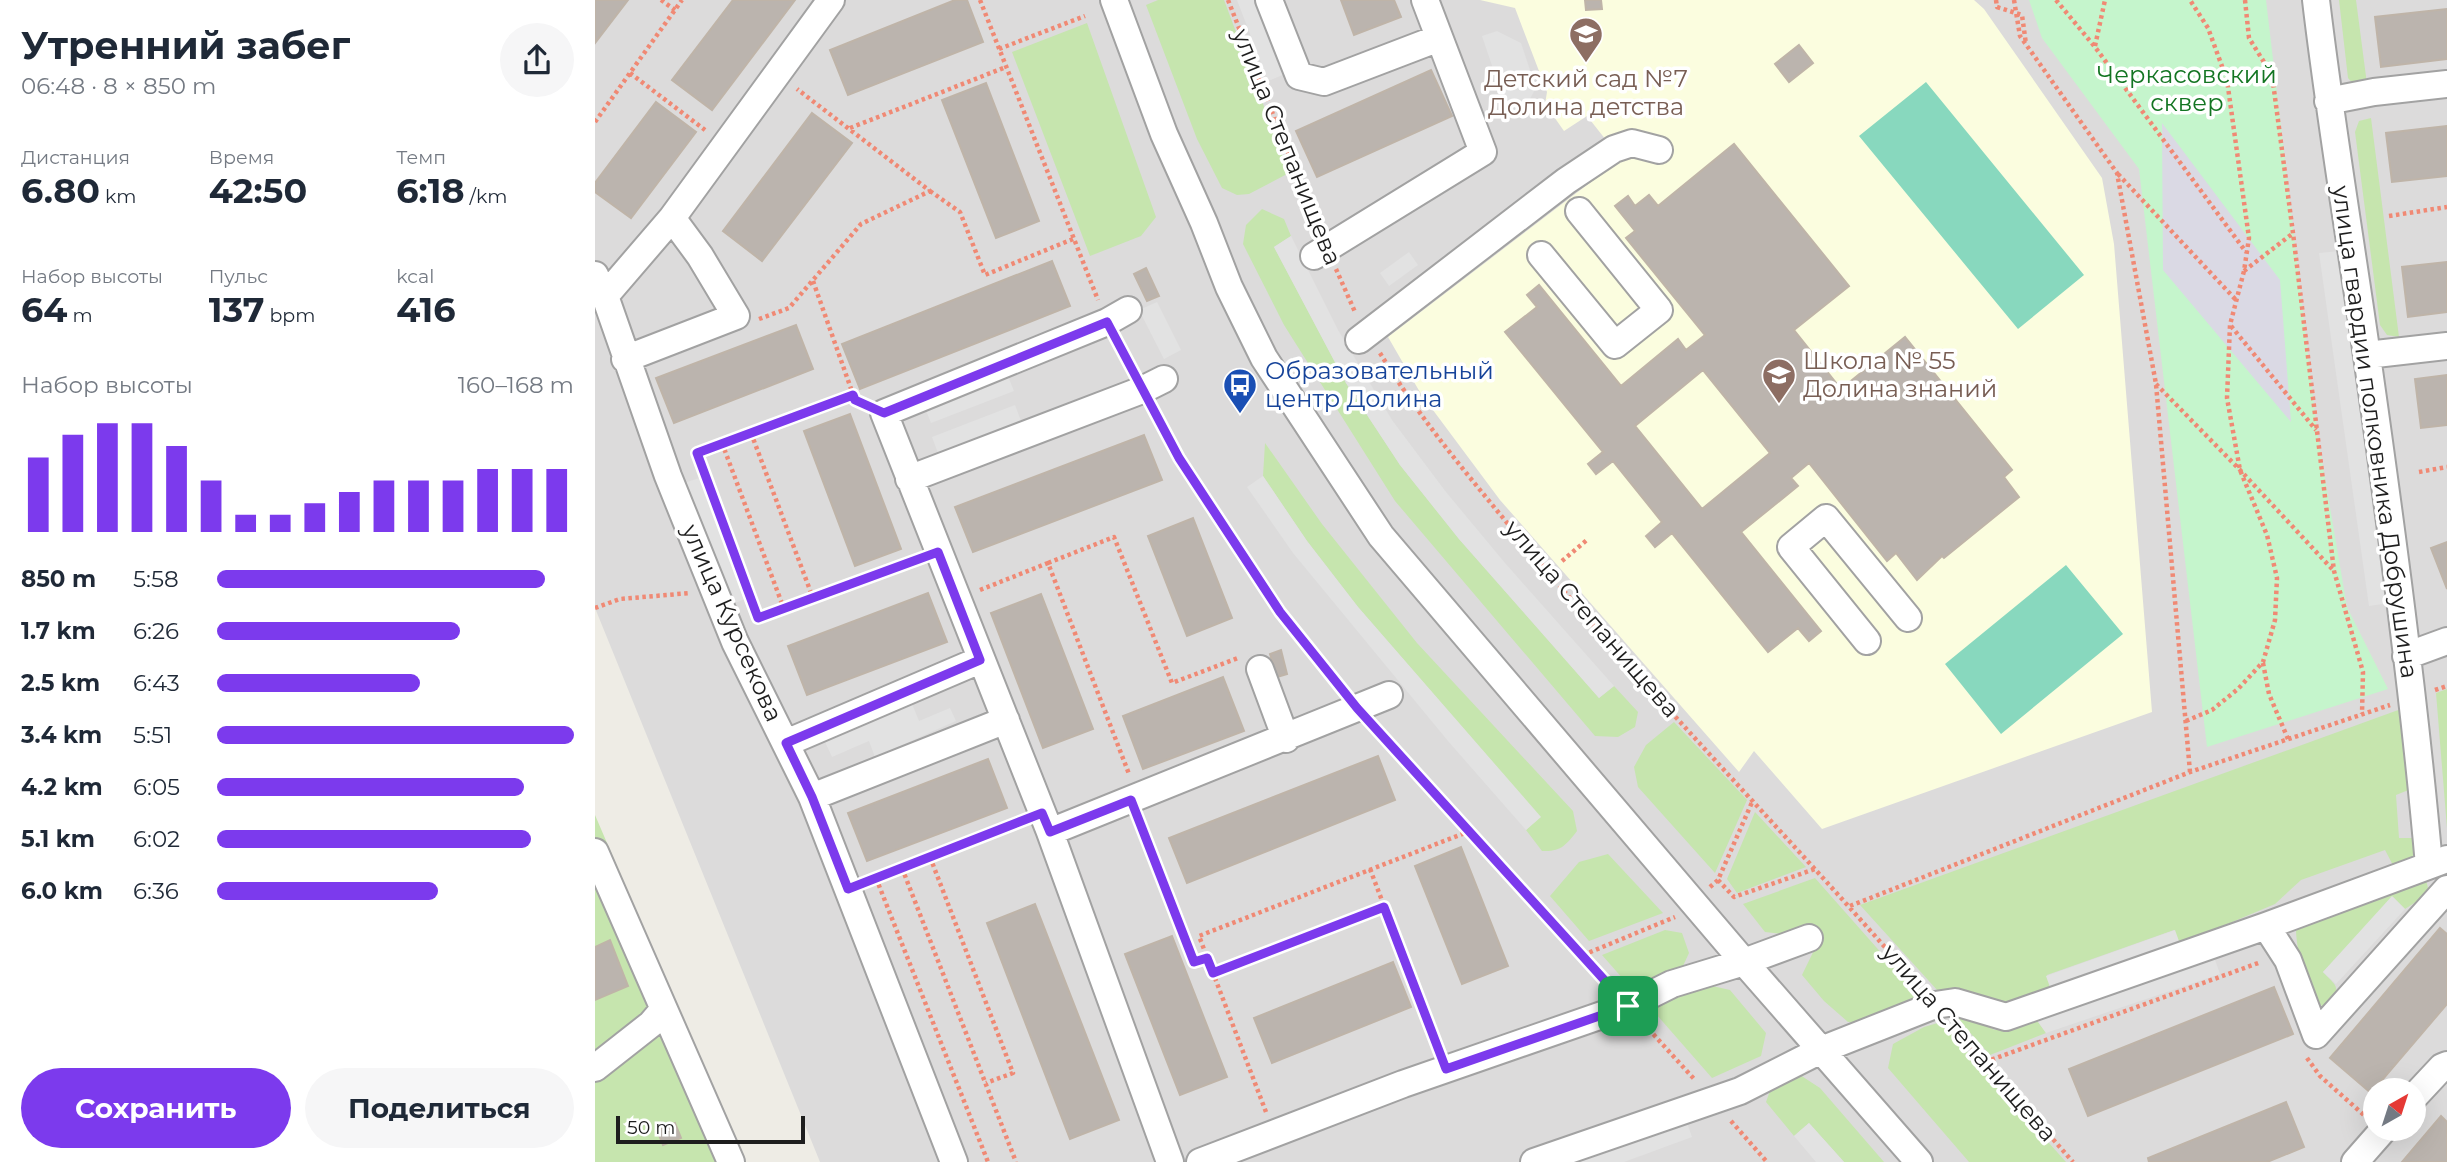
<!DOCTYPE html>
<html lang="ru">
<head>
<meta charset="utf-8">
<style>
	:root { --surface:#fff; --page:#f6f6f7; --text:#1f2937; --muted:#747a83; --accent:#7c3aed }
	body { margin:0; font-family:Montserrat,sans-serif; background:var(--page); color:var(--text); height:100vh; display:flex; flex-direction:column; font-size:26px; white-space:nowrap }
	* { box-sizing:border-box; margin:0 }
	p { font-size:23px; color:var(--muted) }
	.icon { flex:none; width:38px; height:38px; fill:none; stroke:currentColor; stroke-width:2; stroke-linecap:round; stroke-linejoin:round }
	.map { position:relative; flex:1; overflow:hidden }
	.details { display:flex; flex-direction:column; background:var(--surface); width:595px }
	.details>* { flex:none }
	.needle { width:46px; rotate:39deg }
	.tools { position:absolute; left:1768px; top:1078px; display:grid; gap:14px }
	.tools a { display:grid; place-items:center; width:63px; height:63px; border-radius:50%; background:var(--surface); box-shadow:0 7px 28px #0002; font-size:35px }
	.scale { position:absolute; left:21px; bottom:18px; width:189px; box-sizing:border-box; padding-left:7px; border:4px solid #1e1e1e; border-top:0; font-size:19px; line-height:24px; white-space:nowrap; color:#1e1e1e; -webkit-text-stroke:5px #fff; paint-order:stroke }
	.pin { position:absolute; display:grid; place-items:center; width:60px; height:60px; color:#fff; margin:-30px; border-radius:14px; box-shadow:0 4px 10px #0006 }
	.round { display:grid; place-items:center; flex:none; width:74px; height:74px; border-radius:37px; background:var(--page) }
	.summary { display:flex; align-items:center; justify-content:space-between; height:119px; padding:0 21px }
	h1 { font-size:38px; font-weight:700; line-height:52px }
	.metrics { display:grid; grid-template-columns:repeat(3,1fr); gap:10px; height:119px; padding:7px 21px }
	.metrics div { display:grid; align-content:center }
	.metrics b { font-size:35px; font-weight:700 }
	.metrics small { font-size:19px; font-weight:400 }
	.metrics p { font-size:19px }
	.chart { height:196px; padding:14px 21px }
	.chart p { display:flex; justify-content:space-between }
	.chart svg { width:100%; height:126px; margin-top:7px; stroke:var(--accent); stroke-width:6 }
	.primary-button { display:flex; gap:14px; margin-top:auto; padding:14px 21px }
	.primary-button a { flex:1; height:80px; border-radius:42px; background:var(--accent); color:#fff; font-size:28px; font-weight:700; line-height:80px; text-align:center }
	.primary-button a+a { background:var(--page); color:var(--text) }
	ul { padding:0 21px; list-style:none; font-size:23px }
	li { display:grid; grid-template-columns:112px 84px 1fr; align-items:center; height:52px }
	li i { height:18px; border-radius:9px; background:var(--accent) }
	main { display:flex; flex:1; min-height:0 }
	.map>svg:first-child { display:block }
	.residential { fill:#dcdbdb; fill-rule:evenodd }
	.education { fill:#fbfddf }
	.grass { fill:#c6e5ae }
	.park { fill:#c5f5cc }
	.pitch { fill:#88d8be }
	.parking { fill:#e2e2e2 }
	.plaza { fill:#dad9e4 }
	.building { fill:#bbb4ae; stroke:#bfb4a8; stroke-width:2; fill-rule:evenodd }
	.lines { fill:none; stroke-linecap:round; stroke-linejoin:round }
	.minor-casing { stroke:#a2a2a2; stroke-width:30 }
	.path { stroke:#f08974; stroke-width:4.5; stroke-dasharray:3.5 3.5; stroke-linecap:butt }
	.minor { stroke:#fff; stroke-width:26 }
	.route-casing { stroke:#fff; stroke-width:14 }
	.route { stroke:#7c3aed; stroke-width:9 }
	.labels { text-anchor:middle; stroke-width:7; stroke-linejoin:round; paint-order:stroke }
	.park-label { font-size:24px; fill:#137522; stroke:#fff }
	.education-label { font-size:24px; fill:#785e54; stroke:#fff }
	.street-label { font-size:24px; fill:#1e1e1e; stroke:#fff }
	.transit-label { font-size:24px; fill:#164399; stroke:#fff; text-anchor:start }
</style>
</head>
<body>
<main>
<section class="details">
<div class="summary"><div><h1>Утренний забег</h1><p>06:48 · 8 × 850 m</p></div><a class="round"><svg class="icon" aria-label="share" viewBox="0 0 24 24"><path d="M12 15V3M7 8l5-5 5 5M5 13v7h14v-7"/></svg></a></div>
<div class="metrics">
<div><p>Дистанция</p><b>6.80<small> km</small></b></div>
<div><p>Время</p><b>42:50</b></div>
<div><p>Темп</p><b>6:18<small> /km</small></b></div>
</div>
<div class="metrics">
<div><p>Набор высоты</p><b>64<small> m</small></b></div>
<div><p>Пульс</p><b>137<small> bpm</small></b></div>
<div><p>kcal</p><b>416</b></div>
</div>
<div class="chart"><p><span>Набор высоты</span>160–168 m</p>
<svg viewBox="0 0 160 44" preserveAspectRatio="none"><path d="M5 44V18M15 44V10M25 44V6M35 44V6M45 44V14M55 44V26M65 44V38M75 44V38M85 44V34M95 44V30M105 44V26M115 44V26M125 44V26M135 44V22M145 44V22M155 44V22"/></svg>
</div>
<ul>
<li><b>850 m</b>5:58<i style="width:92%"></i></li>
<li><b>1.7 km</b>6:26<i style="width:68%"></i></li>
<li><b>2.5 km</b>6:43<i style="width:57%"></i></li>
<li><b>3.4 km</b>5:51<i style="width:100%"></i></li>
<li><b>4.2 km</b>6:05<i style="width:86%"></i></li>
<li><b>5.1 km</b>6:02<i style="width:88%"></i></li>
<li><b>6.0 km</b>6:36<i style="width:62%"></i></li>
</ul>
<div class="primary-button"><a>Сохранить</a><a>Поделиться</a></div>
</section>
<div class="map">
<svg width="1852" height="1162" viewBox="0 0 1852 1162">
	<rect width="100%" height="100%" fill="#eeece5"/>
	<path class="residential" d="M0,0H1852V1162H225L0,608ZM1780,1090H1818V1129H1780Z"/>
	<path class="education" d="M885,0H1379L1389,9L1507,178L1519,244L1557,712L1227,829L1159,751L1144,772L905,500L826,394L793,337L1026,159L992,116L969,131L950,104L952,92L920,8Z"/>
	<path class="grass" d="M563,0H629L694,173L654,194L642,195L627,188L602,139L551,5Z
		M1744,0H1761L1772,84L1760,86L1753,78Z
		M492,23L561,217L546,236L495,256L417,52Z
		M1776,118L1804,337L1792,335L1785,325L1760,132L1764,121Z
		M667,209L689,219L696,236L679,247L751,383L805,465L864,539L1004,698L1019,686L1043,712L1040,727L1023,737L1000,736L800,501L689,325L648,244L651,225Z
		M670,443L727,524L822,643L978,811L982,831C971,845 966,852 947,851L931,830L945,817L763,607L712,541L668,476Z
		M1852,689V828L1841,693Z
		M1806,709L1816,789L1801,795L1804,838H1821L1819,855L1800,869L1790,850L1706,880L1680,904L1585,944L1579,930L1452,975L1456,990L1408,1008L1365,989L1343,991L1265,905Z
		M1079,722L1152,800L1120,873L1043,787L1039,767L1051,745Z
		M1160,812L1211,867L1142,893L1132,879Z
		M0,815L149,1162H0Z
		M1013,854L1068,913L994,941L955,896L984,862Z
		M1220,878L1327,999L1274,1023L1253,1022L1229,1001L1207,975L1225,938L1170,932L1148,904Z
		M1831,880L1833,888L1827,898L1810,909L1798,897L1728,972C1741,986 1745,985 1738,1005L1728,1007C1711,993 1702,954 1701,931L1709,924Z
		M1070,930L1087,933L1094,953L1088,966L1036,988L1007,955Z
		M1113,985L1135,990L1171,1033L1166,1056L1117,1078L1054,1006Z
		M1365,1014L1400,1030L1441,1019L1451,1033L1395,1055L1360,1016Z
		M1346,1022L1471,1162H1374L1293,1068L1298,1044L1329,1027Z
		M1202,1073L1225,1088L1289,1162H1249L1214,1123L1199,1136L1171,1102L1177,1085Z"/>
	<path class="park" d="M1434,0H1671L1722,431L1752,607L1793,689L1612,747L1544,169L1447,38Z"/>
	<path class="pitch" d="M1331,82L1489,275L1423,329L1264,136Z
		M1471,565L1528,634L1406,734L1350,664Z"/>
	<path class="parking" d="M642,0H661L690,74L673,81Z
		M902,31L926,43L941,88L932,104L912,110L887,36Z
		M696,236L743,330L797,420L851,492L910,563L1019,686L1004,698L864,539L805,465L751,383L679,247Z
		M1745,251L1794,603L1774,606L1724,253Z
		M814,252L823,265L794,286L785,273Z
		M562,302L586,350L569,359L544,310Z
		M413,376L419,391L336,423L330,408Z
		M420,405L426,421L343,453L337,437Z
		M668,476L712,541L763,607L946,817L931,830L853,741L698,553L652,487Z
		M104,478L150,599L135,605L89,483Z
		M317,704L324,721L355,708L361,721L280,757L274,741L237,757L230,742Z
		M1797,896L1810,909L1741,984L1728,972Z
		M1580,930L1585,944L1456,990L1451,976Z
		M1619,957L1625,974L1451,1033L1441,1019Z
		M1091,1120L1097,1137L1029,1162H979Z
		M1214,1123L1249,1162H1221L1199,1136Z"/>
	<path class="plaza" d="M1567,123L1685,280L1696,422L1568,270Z"/>
	<path class="building" d="M0,0H33L0,43Z
		M138,0H200L117,110L77,80Z
		M360,0H372L388,42L253,95L235,50Z
		M746,0H799L806,17L759,35Z
		M990,0H1006L1007,9L991,10Z
		M1852,9V59L1786,67L1780,17Z
		M1204,45L1218,63L1194,82L1180,64Z
		M836,70L857,116L722,177L701,131Z
		M391,83L444,221L401,238L347,100Z
		M61,102L101,132L36,218L0,192V183Z
		M217,113L257,143L167,261L128,231Z
		M1852,126V176L1797,182L1791,133Z
		M1139,144L1254,286L1199,330L1246,389L1310,337L1417,470L1409,477L1424,497L1349,558L1347,556L1322,580L1301,553L1292,561L1214,463L1196,478L1203,486L1146,532L1226,631L1214,641L1203,628L1173,652L1077,533L1060,547L1051,536L1067,522L1018,461L1001,474L993,464L1009,451L1008,452L910,332L942,307L932,295L944,285L1026,386L1083,339L1091,350L1110,335L1031,238L1040,231L1020,206L1033,196L1040,206L1054,195L1063,206ZM1108,370L1175,453L1107,509L1040,426Z
		M457,261L475,306L265,389L247,344Z
		M1852,262V312L1813,317L1807,267Z
		M551,268L564,296L552,301L539,274Z
		M201,325L218,369L79,423L61,378Z
		M1852,375V425L1826,428L1820,379Z
		M255,414L306,549L260,566L209,431Z
		M549,435L567,480L378,552L360,507Z
		M598,518L637,618L592,636L553,536Z
		M1852,542V589L1836,548Z
		M333,593L352,642L212,695L193,646Z
		M446,594L498,729L448,748L396,613Z
		M686,650L692,674L682,677L675,654Z
		M628,677L649,731L548,769L528,716Z
		M783,756L800,800L592,883L574,838Z
		M393,759L412,808L272,861L253,813Z
		M866,847L913,966L867,984L820,866Z
		M440,904L524,1120L475,1139L392,923Z
		M1845,928L1852,934V1004L1776,1093L1735,1058Z
		M577,936L632,1077L585,1095L530,954Z
		M15,940L33,986L0,1000V947Z
		M798,962L816,1007L677,1063L659,1018Z
		M1679,987L1698,1034L1493,1116L1474,1069Z
		M1691,1102L1709,1147L1672,1162H1554L1553,1158Z
		M1846,1116L1852,1122V1162H1807Z
		M80,1123L86,1138L68,1145L62,1130Z"/>
	<g class="lines">
		<g class="minor-casing">
			<path id="minor" d="M519,0L569,134L609,223L634,287L669,358L786,536L1149,962L1324,1162
				M674,0L704,76L729,82L844,38
				M1721,0C1735,119 1755,237 1772,356C1796,525 1819,695 1834,865
				M1733,101L1779,92L1852,84
				M946,255L1020,345L1064,310L984,211
				M719,256L888,152L830,0
				M0,275L10,296L73,476L140,642L217,797L359,1162
				M10,296L77,218L236,0
				M533,310L512,322L289,413L455,832L575,1162
				M764,340L971,181L1019,149L1037,143L1064,150
				M1772,355L1852,346
				M30,359L141,316L105,256L77,218
				M314,479L547,390L569,379
				M1272,641L1196,547L1231,518L1313,618
				M1811,656L1852,641
				M665,669L691,739
				M191,743L385,660
				M217,797L411,720
				M455,832L794,695
				M0,852L136,1162
				M1671,926L1693,960L1721,1035L1852,889
				M0,1068L56,1024L68,1010
				M1818,1098L1847,1067L1852,1065
				M605,1162L808,1084L1033,1006L1077,984L1149,962L1214,938
				M939,1162L1145,1091L1226,1050L1340,1005L1360,1002L1411,1017L1671,926L1852,859
				M1760,1162L1789,1129"/>
		</g>
		<path class="path" d="M66,0L80,10
			M385,0L503,300
			M633,0L722,226
			M1401,0L1402,7L1427,15L1431,44
			M1419,0L1425,36L1522,173L1561,384L1595,772
			M1461,0L1500,47L1651,252
			M1650,0L1654,38L1677,75L1698,233L1739,571L1768,672L1767,714
			M1500,46L1510,0
			M404,49L490,16
			M35,73L110,130
			M0,122L87,0
			M255,128L411,67
			M1523,174L1641,300
			M335,191L365,212L390,275L478,239
			M1794,216L1852,207
			M741,269L760,312
			M1649,271L1697,234
			M218,281L260,400L268,403
			M164,319L194,308L266,224L335,191L202,89
			M1636,326L1721,430
			M523,343L536,370
			M785,353C823,416 871,473 918,530C1046,687 1190,831 1323,985
			M1561,384L1645,470L1738,570
			M258,395L102,453L163,618L322,559
			M558,412L584,458L685,612L746,687
			M156,433L218,598
			M127,443L189,609
			M1824,472L1852,467
			M967,561L993,539
			M453,563L519,537L577,683L643,658
			M385,590L453,563L534,774
			M0,608L25,599L95,593
			M1668,663L1674,694L1693,739
			M1840,690L1852,686
			M1591,721L1617,710L1643,689L1668,662L1680,620L1682,578L1672,535L1645,470L1632,398L1635,325L1649,271L1654,238L1632,80L1613,28L1595,0
			M779,726L1015,986
			M544,820L599,962L613,958
			M335,857L418,1073L391,1083
			M307,868L421,1162
			M775,869L842,1045
			M282,877L424,823
			M281,878L393,1162
			M1123,880L1139,897L1220,869
			M1115,887L1123,880L1158,800
			M1255,906L1595,772L1795,705
			M988,955L1080,917
			M618,973L789,907
			M1049,1024L1100,1080
			M1361,1029L1478,1162
			M1712,1058L1725,1076L1770,1116
			M1390,1062L1666,962
			M671,1112L604,936L875,831
			M1136,1121L1172,1162"/>
		<use href="#minor" class="minor"/>
	</g>
	<g class="lines">
		<g class="route-casing">
			<path id="route" d="M512,322L584,458L685,612L762,708L1033,1006L851,1069L789,907L618,973L612,958L599,962L536,800L455,832L447,813L253,889L217,797L191,743L385,660L343,552L163,618L102,453L258,395L260,400L289,413Z"/>
		</g>
		<use href="#route" class="route"/>
	</g>
	<defs>
		<g id="school-pin" transform="scale(1.75)"><path d="M0 17L-7.5 6A9.5 9.5 0 1 1 7.5 6Z" fill="#8d6e63" stroke="#fff"/><path d="M0-5L7-2L0 1L-7-2ZM-4 1L0 2.5L4 1V4Q0 6-4 4Z" fill="#fff"/></g>
		<g id="bus-pin" transform="scale(1.75)"><path d="M0 17L-7.5 6A9.5 9.5 0 1 1 7.5 6Z" fill="#1a4fb4" stroke="#fff"/><path d="M-5-6H5V4H4V6H2V4H-2V6H-4V4H-5ZM-3.5-4V0h7V-4ZM-3.5 1.2v1.5H-2V1.2ZM2 1.2v1.5H3.5V1.2Z" fill="#fff"/></g>
	</defs>
	<g fill-rule="evenodd">
		<use href="#school-pin" x="991" y="34"/>
		<use href="#school-pin" x="1184" y="375"/>
		<use href="#bus-pin" x="645" y="385"/>
	</g>
	<g class="labels">
		<g class="park-label">
			<text x="1592" y="83">Черкасовский<tspan x="1592" dy="28">сквер</tspan></text>
		</g>
		<g class="education-label">
			<text x="991" y="87">Детский сад №7<tspan x="991" dy="28">Долина детства</tspan></text>
			<text x="1208" y="369" text-anchor="start">Школа № 55<tspan x="1208" dy="28">Долина знаний</tspan></text>
		</g>
		<g class="street-label">
			<text transform="translate(692 147) rotate(68)" y="8">улица Степанищева</text>
			<text transform="translate(1780 432) rotate(82)" y="8">улица гвардии полковника Добрушина</text>
			<text transform="translate(997 619) rotate(49)" y="8">улица Степанищева</text>
			<text transform="translate(137 623) rotate(66)" y="8">улица Курсекова</text>
			<text transform="translate(1374 1043) rotate(49)" y="8">улица Степанищева</text>
		</g>
		<g class="transit-label">
			<text x="670" y="379">Образовательный<tspan x="670" dy="28">центр Долина</tspan></text>
		</g>
	</g>
</svg>
<div class="tools">
<a><svg class="needle" viewBox="-14 -14 28 28"><path d="M0-13l5 13h-10z" fill="#e53935"/><path d="M0 13l5-13h-10z" fill="#747a83"/></svg></a>
</div>
<div class="scale">50 m</div>
<div class="pin" style="left:1033px;top:1006px;background:#1e9e55"><svg class="icon" aria-label="arrive" viewBox="0 0 24 24"><path d="M6 21V4h12l-3 4 3 4H6"/></svg></div>
</div>
</main>
</body>
</html>
